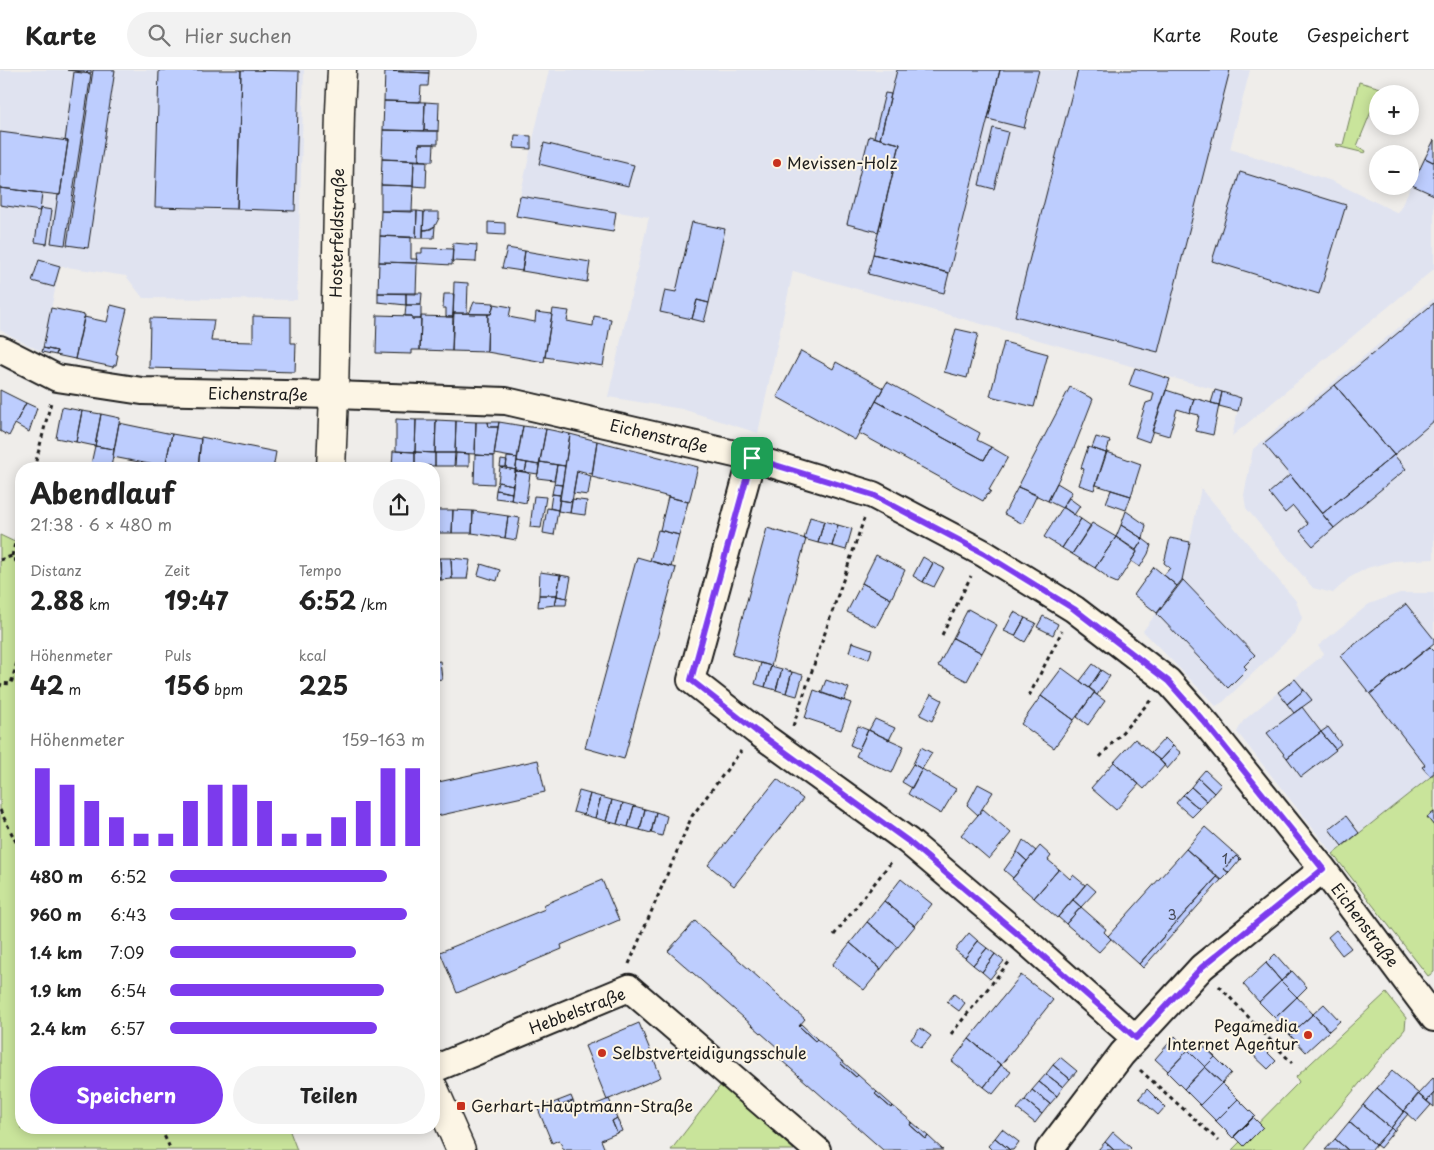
<!DOCTYPE html>
<html lang="de">
<head>
<meta charset="utf-8">
<style>
	:root { --surface:#fff; --page:#f2f2f2; --text:#222; --muted:#767676; --line:#e0e0e0; --accent:#7c3aed }
	body { margin:0; font-family:"Playpen Sans",sans-serif; background:var(--page); color:var(--text); height:100vh; display:flex; flex-direction:column; font-size:19px; white-space:nowrap }
	* { box-sizing:border-box; margin:0 }
	p { font-size:16px; color:var(--muted) }
	.icon { flex:none; width:28px; height:28px; fill:none; stroke:currentColor; stroke-width:2; stroke-linecap:round; stroke-linejoin:round }
	.map { position:relative; flex:1; overflow:hidden }
	.panel { position:absolute; left:15px; top:392px; width:425px; height:672px; display:flex; flex-direction:column; background:var(--surface); border-radius:20px; box-shadow:0 2px 12px #0003 }
	.panel>* { flex:none }
	.controls { position:absolute; left:1369px; top:15px; display:grid; gap:10px }
	.controls a { display:grid; place-items:center; width:50px; height:50px; border-radius:50%; background:var(--surface); box-shadow:0 2px 12px #0003; font-size:25px }
	.pin { position:absolute; display:grid; place-items:center; width:42px; height:42px; color:#fff; margin:-21px; border-radius:10px; box-shadow:0 2px 8px #0006 }
	.round { display:grid; place-items:center; flex:none; width:52px; height:52px; border-radius:26px; background:var(--page) }
	.headline { display:flex; align-items:center; justify-content:space-between; height:85px; padding:0 15px }
	h1 { font-size:28px; font-weight:700; line-height:38px }
	.metrics { display:grid; grid-template-columns:repeat(3,1fr); gap:8px; height:85px; padding:5px 15px }
	.metrics div { display:grid; align-content:center }
	.metrics b { font-size:25px; font-weight:700 }
	.metrics small { font-size:14px; font-weight:400 }
	.metrics p { font-size:14px }
	.chart { height:140px; padding:10px 15px }
	.chart p { display:flex; justify-content:space-between }
	.chart svg { width:100%; height:90px; margin-top:5px; stroke:var(--accent); stroke-width:6 }
	.cta { display:flex; gap:10px; margin-top:auto; padding:10px 15px }
	.cta a { flex:1; height:58px; border-radius:30px; background:var(--accent); color:#fff; font-size:20px; font-weight:700; line-height:58px; text-align:center }
	.cta a+a { background:var(--page); color:var(--text) }
	ul { padding:0 15px; list-style:none; font-size:16px }
	li { display:grid; grid-template-columns:80px 60px 1fr; align-items:center; height:38px }
	li i { height:12px; border-radius:6px; background:var(--accent) }
	header { display:flex; align-items:center; gap:30px; box-sizing:border-box; height:70px; padding:0 25px; background:var(--surface); border-bottom:1px solid var(--line) }
	header strong { font-size:24px }
	nav { display:flex; gap:28px; margin-inline-start:auto; font-size:18px }
	.search { width:350px; height:45px; background:var(--page); display:flex; align-items:center; gap:12px; box-sizing:border-box; padding:0 18px; border-radius:28px; color:var(--muted); font-size:19px }
	.map>svg:first-child { display:block }
	.built { fill:#e0e3f0 }
	.green { fill:#c9e49b; stroke:#72805c }
	.building { fill:#bdcdfe; stroke:#1c1c1c }
	.lines { fill:none; stroke-linecap:round; stroke-linejoin:round }
	.minor-casing { stroke:#1c1c1c; stroke-width:30 }
	.tertiary-casing { stroke:#1c1c1c; stroke-width:31 }
	.path { stroke:#1c1c1c; stroke-width:3; stroke-dasharray:4 4; stroke-linecap:butt }
	.minor { stroke:#fcf5e5; stroke-width:26 }
	.tertiary { stroke:#fcf5e5; stroke-width:28 }
	.route-casing { stroke:#fff; stroke-width:10 }
	.route { stroke:#7c3aed; stroke-width:6 }
	.poi-dot { fill:#c8321e; stroke:#fcf5e5; stroke-width:2 }
	.labels { text-anchor:middle; stroke-width:4; stroke-linejoin:round; paint-order:stroke }
	.number-label { font-size:14px; fill:#444854 }
	.poi-label { font-size:16px; fill:#1c1c1c; stroke:#fcf5e5; text-anchor:start }
	.street-label { font-size:16px; fill:#1c1c1c; stroke:#fcf5e5 }
</style>
</head>
<body>
<header>
<strong>Karte</strong>
<div class="search"><svg class="icon" aria-label="search" viewBox="0 0 24 24"><circle cx="10" cy="10" r="6"/><path d="M15 15l6 6"/></svg>Hier suchen</div>
<nav><a>Karte</a><a>Route</a><a>Gespeichert</a></nav>
</header>
<div class="map">
<svg width="1434" height="1080" viewBox="0 0 1434 1080">
	<rect width="100%" height="100%" fill="#efedea"/>
	<filter id="ink" filterUnits="userSpaceOnUse"><feTurbulence type="fractalNoise" baseFrequency=".02" numOctaves="2"/><feDisplacementMap in="SourceGraphic" scale="10" xChannelSelector="R" yChannelSelector="G"/><feConvolveMatrix kernelMatrix="1 2 1 2 8 2 1 2 1" color-interpolation-filters="sRGB"/></filter>
	<g filter="url(#ink)">
		<path class="built" d="M0,0H304L297,230L143,228L126,206L60,196L42,282L0,260Z
			M549,0H1250L1230,79L1332,111L1398,143L1434,68V199L1232,366L1241,327L793,201L758,363L682,339L608,327L649,147L520,126Z
			M1434,228V489L1393,491L1367,498L1349,508L1333,523L1313,518L1246,438L1244,425L1253,379Z
			M1201,418L1296,531L1302,548L1294,564L1223,632L1216,636L1143,561L1182,509Z
			M1400,523H1434V704L1333,784L1237,662L1243,651L1324,584L1318,576L1369,534Z"/>
		<path class="green" d="M1359,12L1381,18L1379,24H1378L1377,27L1357,76L1366,81L1365,83L1336,76V74L1343,75Z
			M0,465L21,475V1059H289L297,1080H0Z
			M1434,704V902L1428,906L1333,784Z
			M1386,923L1406,948L1405,959L1304,1080H1232L1299,1012L1296,1007Z
			M721,1015L794,1080H671Z"/>
		<path class="building" d="M67,0H91V3Z
			M93,0H115L88,178L67,175Z
			M159,0H241L237,139L155,137Z
			M241,0L299,1L295,141L237,139Z
			M385,0H429V3L385,1Z
			M897,0H1000L949,203L873,184L900,74L880,69Z
			M1000,0H1039L1024,58L988,49Z
			M1078,0H1230L1158,282L1015,246Z
			M385,1L429,3L428,16H421L420,32L384,31Z
			M74,2L91,4L65,175L51,173L58,125H60L68,71H65Z
			M885,23L891,24L880,69L874,67Z
			M384,31L425,32L424,61L383,60Z
			M425,32L439,33L438,61H424Z
			M993,58L1008,62L994,119L979,115Z
			M383,60L438,61V74H419V91L382,89Z
			M0,62L68,71L60,125L0,118Z
			M515,65L531,66V79L514,78Z
			M869,66L900,74L878,162L847,154Z
			M1434,70V91L1433,92L1425,88Z
			M544,73L634,95L628,116L539,94Z
			M419,74H434L433,91H419Z
			M1425,88L1433,92L1434,91V125L1412,115Z
			M382,89L414,90L413,116L381,115Z
			M414,90L427,91L426,117L413,116Z
			M1240,102L1346,135L1319,224L1212,191Z
			M381,115L413,116L412,142L381,141Z
			M0,118L42,123L40,141L0,135Z
			M520,126L616,142L613,162L516,146Z
			M40,138L52,140L47,174L35,172Z
			M381,141H417L416,168L380,166Z
			M417,141L424,142L423,168H416Z
			M424,142H439V148L435,156L427,160H423Z
			M488,152L505,153V165L488,164Z
			M692,152L725,159L709,233L697,230L692,249L660,242L665,220L676,222Z
			M435,156L434,168H423V160L431,159Z
			M380,166L411,167V189H417V193L379,192Z
			M453,173L477,175L476,192L452,191Z
			M422,178L453,179L452,195L417,193L416,183H422Z
			M507,178L525,181L522,201L502,198Z
			M525,181L590,192L587,212L522,201Z
			M873,184L949,203L944,223L868,204Z
			M39,190L60,196L54,217L32,211Z
			M379,192L417,193L416,224L378,223Z
			M454,212L468,213L467,243H453Z
			M378,223H406V235L378,232Z
			M406,223H422L421,235H406Z
			M444,224H454L453,247H446V238H443Z
			M697,230L709,233L704,252L692,249Z
			M474,232L494,233L491,244H469Z
			M1434,233V351L1394,385L1335,315Z
			M494,234L511,237L509,247L535,252L536,242L552,244L544,292L487,282L488,244H491Z
			M111,235L127,239L116,284L118,285L116,295H114L113,297L75,289L84,247L107,252Z
			M406,235H421V249H412V246H405Z
			M51,238L85,245L75,289L56,285L57,281L43,278Z
			M553,239L569,241L567,251L593,256L594,246L611,249L603,296L545,287Z
			M453,243L452,281L420,280L421,246L453,247Z
			M454,243L488,244L487,282L452,281Z
			M377,245L412,246V249H421L420,280H412V284L376,283Z
			M253,246L291,247V273H296L295,302L149,298L150,248L214,250L211,271L253,272Z
			M956,259L978,264L967,308L944,302Z
			M1004,272L1048,284L1034,337L990,326Z
			M43,278L57,281L56,285L42,282Z
			M801,281L833,299L836,292L883,318L855,370L777,327Z
			M1135,298L1170,309L1149,372L1135,367L1146,333L1152,331L1154,323L1129,315Z
			M887,312L980,363L977,370L991,377L984,390L876,331Z
			M1335,315L1394,385L1322,444L1264,374Z
			M1070,317L1093,329L1074,378L1048,431L1018,417Z
			M0,320L26,333L9,366L0,361Z
			M1166,320L1194,329L1190,343L1177,339L1169,366L1152,361Z
			M1215,320L1222,322L1219,335L1211,333Z
			M1222,322L1241,328L1238,341L1219,336Z
			M1194,328L1219,335L1213,365L1196,361L1199,345L1190,343Z
			M876,331L984,390L991,377L1008,387L989,420L991,421L988,425L987,424L983,431L859,363Z
			M26,333L37,338L29,362L15,354Z
			M62,337L82,341L76,372L56,368Z
			M82,341L101,344L95,376L76,372Z
			M101,344L120,348L114,379L95,376Z
			M396,349L416,350L415,382L396,381Z
			M416,350H436L435,383L415,382Z
			M436,350L456,351L455,383H435Z
			M456,351L476,352L475,384L455,383Z
			M476,352H488L489,357H498L494,386L475,385Z
			M488,352H499L498,357H489Z
			M499,352L523,356L517,388L494,384Z
			M119,353L172,364L165,397L113,387Z
			M523,356L546,359L539,395L517,391Z
			M546,359L570,364L565,396L540,392Z
			M172,364L201,369L198,399H173L165,397Z
			M570,364L597,371L592,404L577,400L572,432L560,430Z
			M201,367L276,382L273,399H198Z
			M1096,367L1110,371L1106,383L1092,378Z
			M597,371L698,397L689,432L592,407Z
			M95,376L114,379L111,398L91,394Z
			M1088,377L1106,383L1094,420L1079,415L1084,399L1081,398Z
			M393,381L415,382V399L392,398Z
			M415,382L435,383V396L415,395Z
			M1107,382L1141,394L1131,426L1096,415Z
			M435,383H455L454,396H435Z
			M456,383L469,384V396H455Z
			M475,385L494,386V414L474,413Z
			M1394,385L1406,399L1334,458L1322,444Z
			M507,387L517,388L516,400L506,398Z
			M501,390L507,391L506,397H500Z
			M517,391L527,393L525,402L515,401Z
			M540,392L557,395L554,410L537,408Z
			M527,393L539,395L538,404L525,402Z
			M557,395L565,396L562,415L554,414Z
			M500,397L516,400L513,415L498,412Z
			M515,401L525,402L530,404L526,433L511,430Z
			M577,402L591,406L588,425L573,423Z
			M1290,405L1334,458L1313,476L1300,461L1308,454L1293,436L1285,443L1269,423Z
			M498,412L513,415L512,423L496,420Z
			M1057,413L1072,422L1062,438L1048,431Z
			M554,414L562,415L560,425L552,424Z
			M1018,417L1037,425L1023,454L1004,444Z
			M496,420L512,423L511,430L495,428Z
			M1111,420L1131,426L1126,440L1106,433Z
			M552,424L560,425L558,440L550,438Z
			M534,426L546,427L541,458L530,457Z
			M668,427L688,432L679,465L660,460Z
			M1069,428L1080,436L1074,445L1063,437Z
			M572,429L587,431L585,445L570,443Z
			M560,430L572,432L570,443L558,441Z
			M1063,437L1081,449L1062,478L1044,467Z
			M547,438L558,440L554,465L543,463Z
			M434,440H453L452,463H434Z
			M453,440L473,441L472,463H452Z
			M473,441L508,446L505,468L472,463Z
			M1126,441L1146,455L1143,469L1121,455Z
			M508,446L520,448L516,470L505,468Z
			M810,447L824,451L818,473L804,469Z
			M1081,449L1091,456L1072,484L1062,478Z
			M824,451L838,455L832,476L818,473Z
			M1092,453L1116,467L1095,498L1072,484Z
			M838,455L852,459L846,480L832,476Z
			M1121,455L1143,469L1136,480L1116,467Z
			M767,458L806,469L771,596L732,585Z
			M658,460L679,465L671,497L650,491Z
			M1116,467L1137,482L1117,513L1108,509L1106,506L1095,498Z
			M1170,468L1190,472L1182,510L1177,516L1164,505L1170,498L1164,493Z
			M1143,469L1151,475L1148,484L1140,497L1131,491L1137,482L1136,480Z
			M876,485L905,500L891,529L862,513Z
			M637,487L676,498L624,689L585,678Z
			M923,487L933,493L923,512L913,506Z
			M440,488H451L452,509L441,510Z
			M440,488L441,510H434V489Z
			M451,488L470,490L467,509H452Z
			M933,493L944,498L934,517L923,512Z
			M481,494L500,500L497,511L478,505Z
			M1154,497L1177,516L1157,543L1134,525Z
			M540,502L561,505L557,525H539Z
			M560,505L571,507L567,528L557,526Z
			M1183,510L1255,585L1244,596L1247,599L1228,618L1157,544Z
			M862,513L891,529L876,557L847,542Z
			M539,525H557L555,535L538,537Z
			M557,526L567,528L566,535H555Z
			M1406,534L1434,569V573L1370,624L1340,586Z
			M968,539L997,555L982,583L953,568Z
			M1014,542L1025,548L1015,566L1004,561Z
			M1043,546L1058,554L1053,565L1037,557Z
			M1025,548L1036,553L1025,572L1015,566Z
			M953,568L982,583L967,611L938,596Z
			M852,572L872,579L869,589L849,582Z
			M1430,577L1434,581V703L1430,706L1422,697L1425,695L1370,624Z
			M440,591L442,609L434,610V592Z
			M761,593L771,596L765,617L755,614Z
			M1093,594L1101,600L1089,618L1080,611Z
			M771,596L782,599L776,620L765,617Z
			M1062,598L1095,622L1074,650L1041,626Z
			M782,599L792,602L786,623L776,620Z
			M1101,600L1110,606L1097,625L1089,618Z
			M792,602L803,605L797,626L786,623Z
			M1295,609L1304,620L1287,634L1278,622Z
			M434,610H435L438,643H434Z
			M826,610L849,618L844,631L821,623Z
			M814,620L851,633L841,660L805,648Z
			M1304,620L1312,630L1294,643L1287,634Z
			M1094,623L1105,631L1088,655L1077,647Z
			M931,624L942,630L932,651L920,645Z
			M1041,626L1074,650L1054,678L1021,654Z
			M1302,637L1321,662L1287,688L1267,663Z
			M875,649L895,658L889,670L869,660Z
			M858,656L868,660L859,679L850,675Z
			M1328,657L1341,674L1335,679L1321,662Z
			M868,660L904,676L892,703L856,686Z
			M1321,662L1336,680L1301,707L1287,688Z
			M1165,668L1173,676L1160,690L1151,683Z
			M1135,669L1165,695L1144,719L1114,692Z
			M1173,676L1181,683L1167,699L1160,690Z
			M921,677L932,683L922,699L913,694Z
			M538,690L545,722L437,746L434,731V713Z
			M1114,692L1139,714L1116,740L1091,718Z
			M913,694L922,699L912,718L902,712Z
			M922,699L956,719L941,744L908,724Z
			M1205,700L1221,715L1214,723L1198,708Z
			M1198,708L1214,723L1207,731L1191,717Z
			M777,709L803,729L734,816L708,795Z
			M978,714L993,722L978,745L967,735Z
			M1191,717L1207,731L1200,739L1183,725Z
			M579,721L590,724L584,745L573,742Z
			M590,724L601,727L595,748L584,745Z
			M1183,725L1200,739L1192,747L1176,733Z
			M601,727L612,730L606,751L595,748Z
			M612,730L623,733L617,754L606,751Z
			M623,733L634,736L628,757L617,754Z
			M634,736L645,739L640,760L628,757Z
			M645,739L656,742L651,763L640,760Z
			M983,739L1011,763L989,789L961,765Z
			M656,742L667,746L662,766L651,763Z
			M1434,742V756L1427,747Z
			M1346,746L1359,763L1342,776L1329,759Z
			M1205,757L1241,789L1240,790L1236,786L1224,799L1229,803L1222,810L1186,779Z
			M1023,770L1036,781L1027,791L1017,782Z
			M1040,776L1051,786L1048,790L1059,799L1034,828L1012,809Z
			M1186,779L1217,807L1139,894L1108,866Z
			M1017,782L1027,791L1013,808L1004,800Z
			M1236,786L1240,790L1229,803L1224,799Z
			M1059,799L1070,809L1073,805L1085,815L1057,848L1034,828Z
			M1217,807L1221,810L1143,898L1139,894Z
			M901,809L932,834L915,856L884,831Z
			M602,810L619,850L561,875L562,879L457,923L440,882L545,839L543,835Z
			M1087,813L1096,821L1081,837L1073,830Z
			M1073,830L1081,837L1066,854L1058,847Z
			M884,831L915,856L898,877L867,852Z
			M1081,837L1106,859L1104,862L1111,869L1099,882L1066,854Z
			M695,851L805,949L799,956L815,971L817,969L842,991L840,993L856,1007L858,1005L877,1022L875,1024L891,1038L893,1036L912,1052L910,1055L926,1069L928,1066L943,1080H883L773,983L778,978L668,881Z
			M867,852L898,877L881,899L850,873Z
			M1336,860L1351,878L1342,885L1328,867Z
			M969,863L978,871L965,888L955,880Z
			M978,871L987,878L973,895L965,888Z
			M850,873L881,899L864,920L832,895Z
			M987,878L995,884L982,902L973,895Z
			M995,884L1004,891L990,909L982,902Z
			M1275,884L1291,902L1281,911L1266,893Z
			M1266,893L1281,911L1259,932L1243,914Z
			M1292,901L1307,917L1297,927L1281,911Z
			M1021,905L1053,930L1001,995L969,969Z
			M1281,911L1297,927L1275,948L1259,932Z
			M954,924L965,933L959,941L947,932Z
			M1297,927L1313,944L1290,965L1275,948Z
			M1324,934L1340,951L1329,961L1313,944Z
			M1313,944L1329,961L1306,982L1290,965Z
			M639,953L661,1007L607,1030L585,976Z
			M801,954L817,969L815,971L799,956Z
			M920,958L931,966L921,978L911,969Z
			M1175,966L1188,980L1168,1001L1155,989Z
			M969,969L1001,995L984,1017L952,991Z
			M1198,971L1215,987L1205,997L1188,980Z
			M1263,972L1268,977L1265,980L1276,991L1268,999L1251,983Z
			M1188,980L1205,997L1184,1019L1167,1002Z
			M1060,987L1077,1001L1070,1009L1053,995Z
			M1215,987L1231,1003L1222,1013L1205,997Z
			M842,991L858,1005L856,1007L840,993Z
			M1001,995L1011,1002L993,1024L984,1017Z
			M1053,995L1070,1009L1063,1017L1046,1004Z
			M1205,997L1222,1013L1200,1035L1184,1019Z
			M1392,1001L1419,1024L1404,1041L1377,1018Z
			M1046,1004L1063,1017L1057,1026L1039,1012Z
			M1433,1008L1434,1009V1023L1427,1031L1418,1024Z
			M1039,1012L1057,1026L1050,1034L1032,1020Z
			M1222,1013L1238,1029L1216,1051L1200,1035Z
			M1377,1018L1404,1041L1391,1058L1363,1035Z
			M1147,1019L1165,1037L1158,1045L1139,1028Z
			M1032,1020L1050,1034L1042,1044L1025,1030Z
			M877,1022L893,1036L891,1038L875,1024Z
			M1434,1023V1037L1427,1031Z
			M1418,1024L1431,1035L1416,1052L1404,1041Z
			M571,1026L573,1031L560,1036L558,1031Z
			M609,1029L617,1048L612,1051L617,1063L601,1070L605,1080H564L559,1070L552,1073L538,1039L558,1031L560,1036L573,1031L577,1042Z
			M1238,1029L1255,1046L1233,1068L1216,1051Z
			M1025,1030L1042,1044L1035,1053L1017,1039Z
			M1363,1035L1391,1058L1376,1075L1349,1052Z
			M1404,1041L1408,1044L1394,1061L1391,1058Z
			M1253,1047L1263,1057L1244,1076L1234,1066Z
			M617,1048L622,1061L617,1063L612,1051Z
			M912,1052L928,1066L926,1069L910,1055Z
			M1349,1052L1376,1075L1372,1080H1348L1335,1069Z
			M1391,1058L1394,1061L1380,1078L1376,1075Z
			M1002,1059L1019,1072L1013,1080H1010L995,1068Z
			M1113,1062L1131,1078L1129,1080H1114L1105,1072Z
			M995,1068L1010,1080H992L988,1076Z
			M1335,1069L1348,1080H1325Z
			M1105,1072L1114,1080H1098Z"/>
		<g class="lines">
			<g class="minor-casing">
				<path id="minor" d="M0,279L57,308L142,321L334,325L506,331L752,388L873,425L983,483L1074,539L1168,611L1207,655L1323,799L1434,948
					M752,388L691,610L756,661L908,771L1026,871L1136,969
					M434,999L629,918L817,1080
					M1049,1080L1122,984L1202,897L1323,799"/>
			</g>
			<g class="tertiary-casing">
				<path id="tertiary" d="M331,399L334,325L340,41L342,0
					M434,1019L461,1080"/>
			</g>
			<path class="path" d="M34,399L51,332
				M12,486L21,449
				M0,490L12,486L21,498
				M942,565L971,506
				M0,617L1,613L11,614L21,578
				M1029,626L1062,561
				M793,656L864,449
				M1100,687L1151,630
				M0,740L21,782
				M834,865L892,791
				M629,894L692,746L741,681
				M1219,916L1292,993
				M951,964L1010,891
				M1140,1000L1219,1071
				M161,1059L171,1080"/>
			<use href="#minor" class="minor"/>
			<use href="#tertiary" class="tertiary"/>
		</g>
	</g>
	<g class="lines" filter="url(#ink)">
		<g class="route-casing">
			<path id="route" d="M752,388L873,425L983,483L1074,539L1168,611L1207,655L1323,799L1202,897L1136,968L1026,871L908,771L756,661L691,610Z"/>
		</g>
		<use href="#route" class="route"/>
	</g>
	<g class="poi-dot">
		<circle cx="777" cy="93" r="5"/>
		<circle cx="1308" cy="965" r="5"/>
		<circle cx="602" cy="983" r="5"/>
		<rect x="456" y="1031" width="10" height="10" rx="2.5"/>
	</g>
	<g class="labels">
		<g class="number-label">
			<text x="1225" y="794">1</text>
			<text x="1172" y="850">3</text>
		</g>
		<g class="poi-label">
			<text x="787" y="99">Mevissen-Holz</text>
			<text x="1298" y="962" text-anchor="end">Pegamedia<tspan x="1298" dy="18">Internet Agentur</tspan></text>
			<text x="612" y="989">Selbstverteidigungsschule</text>
			<text x="471" y="1042">Gerhart-Hauptmann-Straße</text>
		</g>
		<g class="street-label">
			<text transform="translate(337 163) rotate(-89)" y="6">Hosterfeldstraße</text>
			<text transform="translate(258 324) rotate(1)" y="6">Eichenstraße</text>
			<text transform="translate(659 366) rotate(13)" y="6">Eichenstraße</text>
			<text transform="translate(1365 855) rotate(53)" y="6">Eichenstraße</text>
			<text transform="translate(577 941) rotate(-21)" y="6">Hebbelstraße</text>
		</g>
	</g>
</svg>
<div class="controls">
<a>+</a>
<a>−</a>
</div>
<div class="pin" style="left:752px;top:388px;background:#1e9e55"><svg class="icon" aria-label="arrive" viewBox="0 0 24 24"><path d="M6 21V4h12l-3 4 3 4H6"/></svg></div>
<section class="panel">
<div class="headline"><div><h1>Abendlauf</h1><p>21:38 · 6 × 480 m</p></div><a class="round"><svg class="icon" aria-label="share" viewBox="0 0 24 24"><path d="M12 15V3M7 8l5-5 5 5M5 13v7h14v-7"/></svg></a></div>
<div class="metrics">
<div><p>Distanz</p><b>2.88<small> km</small></b></div>
<div><p>Zeit</p><b>19:47</b></div>
<div><p>Tempo</p><b>6:52<small> /km</small></b></div>
</div>
<div class="metrics">
<div><p>Höhenmeter</p><b>42<small> m</small></b></div>
<div><p>Puls</p><b>156<small> bpm</small></b></div>
<div><p>kcal</p><b>225</b></div>
</div>
<div class="chart"><p><span>Höhenmeter</span>159–163 m</p>
<svg viewBox="0 0 160 44" preserveAspectRatio="none"><path d="M5 44V6M15 44V14M25 44V22M35 44V30M45 44V38M55 44V38M65 44V22M75 44V14M85 44V14M95 44V22M105 44V38M115 44V38M125 44V30M135 44V22M145 44V6M155 44V6"/></svg>
</div>
<ul>
<li><b>480 m</b>6:52<i style="width:85%"></i></li>
<li><b>960 m</b>6:43<i style="width:93%"></i></li>
<li><b>1.4 km</b>7:09<i style="width:73%"></i></li>
<li><b>1.9 km</b>6:54<i style="width:84%"></i></li>
<li><b>2.4 km</b>6:57<i style="width:81%"></i></li>
</ul>
<div class="cta"><a>Speichern</a><a>Teilen</a></div>
</section>
</div>
</body>
</html>
